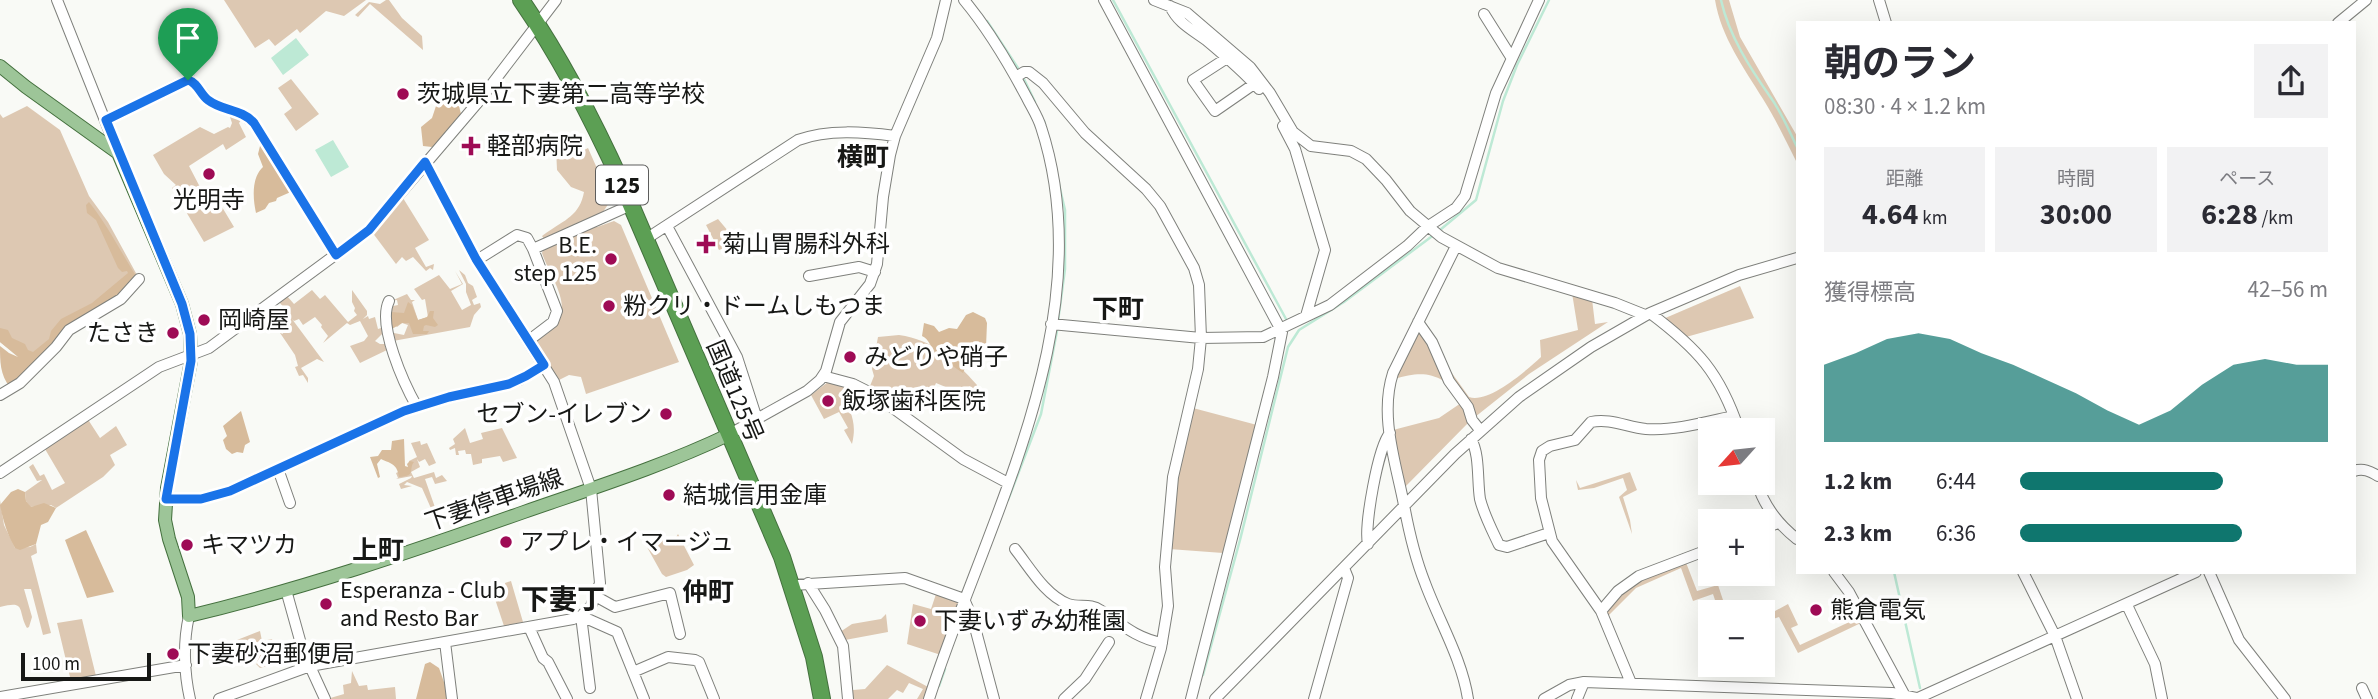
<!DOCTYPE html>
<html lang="ja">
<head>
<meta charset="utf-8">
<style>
	:root { --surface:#fff; --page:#f2f2f3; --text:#2b2b33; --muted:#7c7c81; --accent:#0f766e }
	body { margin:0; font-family:"Source Sans 3","Noto Sans JP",sans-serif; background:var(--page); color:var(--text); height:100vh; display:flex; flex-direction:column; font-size:26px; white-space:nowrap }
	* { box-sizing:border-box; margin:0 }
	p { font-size:23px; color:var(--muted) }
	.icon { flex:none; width:38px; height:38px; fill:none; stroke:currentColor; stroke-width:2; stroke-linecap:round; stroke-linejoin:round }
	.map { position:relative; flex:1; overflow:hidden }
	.sheet { position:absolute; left:1796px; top:21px; width:560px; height:553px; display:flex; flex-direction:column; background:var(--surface); border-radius:0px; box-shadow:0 7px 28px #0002 }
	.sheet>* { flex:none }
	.needle { width:46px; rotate:243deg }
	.controls { position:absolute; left:1698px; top:418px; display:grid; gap:14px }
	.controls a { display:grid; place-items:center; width:77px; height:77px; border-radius:0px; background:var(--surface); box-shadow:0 7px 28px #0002; font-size:35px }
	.scale { position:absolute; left:21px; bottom:18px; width:130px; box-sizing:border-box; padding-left:7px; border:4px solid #171816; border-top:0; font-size:19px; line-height:24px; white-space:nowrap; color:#171816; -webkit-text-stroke:5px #fff; paint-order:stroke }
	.pin { position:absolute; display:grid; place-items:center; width:60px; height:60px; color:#fff; margin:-72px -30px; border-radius:50% 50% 50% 0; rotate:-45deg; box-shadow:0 0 7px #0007 }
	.pin .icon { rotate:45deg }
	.round { display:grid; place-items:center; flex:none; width:74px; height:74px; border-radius:0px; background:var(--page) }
	.overview { display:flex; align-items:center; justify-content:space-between; height:119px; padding:0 28px }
	h1 { font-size:38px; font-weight:700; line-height:52px }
	.figures { display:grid; grid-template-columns:repeat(3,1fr); gap:10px; height:119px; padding:7px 28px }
	.figures div { display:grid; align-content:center; border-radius:0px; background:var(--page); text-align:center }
	.figures b { font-size:30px; font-weight:700 }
	.figures small { font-size:19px; font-weight:400 }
	.figures p { font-size:19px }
	.chart { height:196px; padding:14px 28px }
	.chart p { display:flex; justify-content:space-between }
	.chart svg { width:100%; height:126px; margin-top:7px; fill:var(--accent); opacity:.7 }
	ul { padding:0 28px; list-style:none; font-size:23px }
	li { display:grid; grid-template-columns:112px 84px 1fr; align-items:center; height:52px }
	li i { height:18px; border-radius:9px; background:var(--accent) }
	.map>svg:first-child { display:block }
	.green { fill:#ddc8b2 }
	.forest { fill:#d7bb9b }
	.water { fill:#bde9d5 }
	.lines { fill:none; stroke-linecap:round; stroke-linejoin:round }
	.stream { stroke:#bde9d5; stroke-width:2.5 }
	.minor-casing { stroke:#7f807c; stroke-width:12 }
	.major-casing { stroke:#44703e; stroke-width:14 }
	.highway-casing { stroke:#44703e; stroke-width:18 }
	.minor { stroke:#fff; stroke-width:10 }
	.major { stroke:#9dc598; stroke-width:12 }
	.highway { stroke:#5c9f54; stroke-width:16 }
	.route-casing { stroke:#fff; stroke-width:14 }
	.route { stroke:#1a73e8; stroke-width:9 }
	.poi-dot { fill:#9e0b55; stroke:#fff; stroke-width:2.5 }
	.labels { text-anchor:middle; stroke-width:7; stroke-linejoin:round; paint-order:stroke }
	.shield { fill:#fff; stroke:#5d5d5c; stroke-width:2 }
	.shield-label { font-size:23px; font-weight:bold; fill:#171816 }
	.poi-label { font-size:24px; fill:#171816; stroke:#fff; text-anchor:start }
	.street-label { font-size:24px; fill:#171816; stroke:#fff }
	.neighbourhood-label { font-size:26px; font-weight:bold; fill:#171816; stroke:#fff }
	.quarter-label { font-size:28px; font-weight:bold; fill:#171816; stroke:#fff }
</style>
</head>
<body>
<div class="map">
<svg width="2378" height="699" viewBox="0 0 2378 699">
	<rect width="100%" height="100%" fill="#f9faf6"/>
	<path class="green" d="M224,0H366L344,16L326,11L300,33L297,29L275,46L269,39L255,48Z
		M386,0H389L402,18L422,36L423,50L370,4L358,17L355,15L369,2L380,4Z
		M1715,0H1729L1740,37L1797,136V163C1786,141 1776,120 1763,99C1744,68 1721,37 1715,0Z
		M291,79L319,114L296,131L284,114L292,108L278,88Z
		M27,106L60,130L89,196L108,222L137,275L26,362L0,342V114L3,118Z
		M229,114L242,119L239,123L246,137L226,150L223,144L189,166L213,212L222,207L234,227L204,242L172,188L176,185L164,174L153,155L200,127L214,134L228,127L230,128L232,123Z
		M563,141L571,157L588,148L611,200L603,212L544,239L542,236L546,233C565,220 580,215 584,192L571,187L557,170L556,148Z
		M403,198L429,240L415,248L426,267L434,264L433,270L430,268L426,271L413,257L406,261L402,257L396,264L372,232Z
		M718,219L739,244L735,247L733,243L725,248V251L724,248L719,250L706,225Z
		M614,221L621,225L679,362L586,394L581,377L569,375L557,381L534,343C542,337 554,330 559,321C570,301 548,272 542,253L543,250L596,225L597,227Z
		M459,270L465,275L468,283L473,286L477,297L472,300L474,305L480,303L481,307L474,315L470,327L393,341L389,332L404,335L408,325L402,323L397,327L388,318L393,306L398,305L397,300L391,301L407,294L411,300H415L412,302L418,320L428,317L425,299L422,300L414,289L439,275L450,289L462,284L455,271L463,284L451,291L462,310L471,305L466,292V284Z
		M1740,286L1754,318L1686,337L1663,319Z
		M312,290L320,299L325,295L348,322L357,315L354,311L355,308L352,302V290L367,311V315L363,319L368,316L369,319L375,317L378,329L384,327V332L375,341L380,344H388L385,347L387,350L360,363L350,346L364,341L368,336L360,321L350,325L347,323L323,343L328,336L321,327L322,325L315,317L303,325L299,319L294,321L292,319L324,362L317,359L301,368L308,378V383L303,375L299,376L295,367L298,366L295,355L276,327L282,334L289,329L280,315L287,311L279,302L287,296L294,304Z
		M1572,293L1592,299L1595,324L1608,322L1529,374L1475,417L1451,380L1449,369L1469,397C1488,404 1526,371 1541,357L1540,340L1578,330Z
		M1417,330L1426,337L1444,381C1426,371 1414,374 1394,379Z
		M899,335C933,340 954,359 977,385L972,398L936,383L923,412L907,404L909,399L902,395L900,398L882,393L870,386L874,376L872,369L878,337Z
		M828,382L849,388L846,391C848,414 858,419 852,444L844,430L848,428L839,412L824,419L811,395Z
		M1461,403L1469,422L1405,487L1393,430L1439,418Z
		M1193,408L1257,425L1223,553L1169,549L1176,475Z
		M87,418L100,438L116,426L127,445L110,455L115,465L103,477L56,508L51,505L30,507L26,501L25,492L42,480L37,481L29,467L33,464L40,476L44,474L52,490L65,483L45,449Z
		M465,428L470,443L483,439L481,433L502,428L517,458L503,462L500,456L482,459V463L473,465L471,454H466L465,450L458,451L459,455H456L455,448L450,450L449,448L455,444L453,439Z
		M420,441L421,445L427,443L436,463L429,466L425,459L419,462L417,459L420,467L411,472L414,478L434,472L436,478L442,475L447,481L435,484L432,477L425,479L443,530L441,531L422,488L407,482L404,485L412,486L401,489L399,484L411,478L412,476L396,479L398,478L396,473L408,467L409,461L417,457L411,443Z
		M1630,472L1637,490L1623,497L1630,520L1632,534L1619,497L1627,490L1623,478L1594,488L1578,490L1576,480L1580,488Z
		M0,500L4,525L15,548L30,547L36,544L37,553L31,556L51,633L43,635L31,589H24L32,617L29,627L27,628C17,610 27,600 0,607Z
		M651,533L656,543L669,537L673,540L676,546L675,539L678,534L694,565L687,570L666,577L662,574L642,538Z
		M1685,560L1697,591L1718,585L1727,612H1719L1713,594L1693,601L1681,568L1636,588L1607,617L1604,611L1630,585Z
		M511,581L523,622L504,626L494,596L506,591L505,583Z
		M937,591L956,600L958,604L941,655L907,644L913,604L931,609Z
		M1788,604L1798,625L1791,628L1800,645L1860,617L1863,622L1798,653L1779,617L1770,620L1768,615L1762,617V612H1756L1772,606L1775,611Z
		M886,614L888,632L845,640L840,632L852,624L881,619Z
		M82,619L96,676L71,681L57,623Z
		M260,631L262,641L272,639L275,649L264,653L267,666L260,668L256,664L258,663L253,642L244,644L243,641L237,642V640Z
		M887,665L930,688L926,699H917L923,689L909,683L903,693L897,690L888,699H850V674L853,690L865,689Z
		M352,671L359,686L367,685L368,690L395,687L396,699H327L344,694L343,685L351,683Z"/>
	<path class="forest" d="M446,99L459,106L461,114L456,122L436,144L432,147L423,146L421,127L432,118L436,106Z
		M261,142L293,191L277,198L276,201L269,203L265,209L256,213C253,199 251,178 263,167L258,154Z
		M89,202C108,226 121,252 136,276L119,295L32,367L28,366L31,369L10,387C0,375 0,361 0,346L9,353L18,357L0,342V328L8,330L12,338L25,344L28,350L33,352L49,339L51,331L61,319L92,303L128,273L127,271L122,272L118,268L96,220L87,213L86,205Z
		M408,302L412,305L418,320L427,317L430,311H434L433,318L438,325L435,327L426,325L424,326L423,331H429L427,334H413L409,323H402L392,329L388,315L391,312L404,313Z
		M973,312L985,318L987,323L986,347H979L974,351V357L967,363L963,373C953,367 945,359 936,352C929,346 930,340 922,336L924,323L934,326L939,332L949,328L957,329L966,315Z
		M241,411L250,442L245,445L243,453L237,452L232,454L226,449L223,440L227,436L223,426Z
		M404,439L405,466L408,467L407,464L410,461L414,462C408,469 417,476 399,477C397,464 392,464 381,459L377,464L380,477L378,478L370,457L378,456L382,450H391L392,441Z
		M18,489L25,492L26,501L31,507L44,503L56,508L48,522L41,525L36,544L20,550L15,548C7,534 3,520 0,505L11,492Z
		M86,530L114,592L87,598L65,540Z
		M430,662L439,668L450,699H416L425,664Z"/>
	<path class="water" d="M296,38L309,55L283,75L271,58Z
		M333,140L349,167L331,177L315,150Z"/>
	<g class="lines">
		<path class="stream" d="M1113,0L1286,319
			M1721,0C1729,36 1750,68 1771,98C1782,113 1789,131 1797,147
			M987,21L1018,68
			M1023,77L1035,102
			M1044,121L1065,210V269L1058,321
			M1440,230L1476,200L1503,101L1517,65L1549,0
			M1008,500L1041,414L1057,331
			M1894,572L1920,688
			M1203,675L1240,540L1288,347L1299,330L1344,302L1435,234
			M939,686L945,669"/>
		<g class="minor-casing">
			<path id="minor" d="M57,0L118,153
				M1104,0L1282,332L1273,377L1191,699
				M1154,0L1187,13L1250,67L1270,93L1293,132L1311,146L1351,151L1366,159L1386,180L1410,211L1441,237L1498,268L1615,303L1645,315
				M1879,0L1886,23
				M1170,6C1178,23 1191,29 1206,40C1224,55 1243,71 1259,89
				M1484,14L1511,57
				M2338,23L2366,0
				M1227,58L1193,80L1215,111L1254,84
				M1016,77L1024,72H1029L1043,83L1085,133L1146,189L1160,206L1194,268L1199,285L1201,338L1198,369L1173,477L1165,567L1168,606L1161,648L1146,699
				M106,120L183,82L192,81L210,102L242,114L254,123L336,255
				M1283,126L1295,149L1325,250L1306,316
				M667,226L737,357L757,419
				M646,239L798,140C828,129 864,132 895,136
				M1456,246L1393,373C1379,416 1396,463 1404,505C1409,532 1415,558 1425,583C1439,621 1462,659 1468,699
				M477,260L517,235L527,238L533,249
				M809,276L859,267L875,272
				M389,301C377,325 404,384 417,407
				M1650,313C1698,349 1720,373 1739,430
				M1418,322L1432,342L1449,381L1468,407L1472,420L1480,430
				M1051,324L1201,338L1263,337L1330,305L1407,246L1427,227L1456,208L1465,196L1496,93L1539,0
				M528,341L553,322L557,311L533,249L631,205
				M823,376L853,384L875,395L963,459L1008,483
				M0,395L20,383L56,347L69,330L121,299L139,279
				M728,435L807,391L820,380L826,371L840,322L870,284L877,264L883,197L890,155L895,136L937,38L946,0
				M1471,439C1480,455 1477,480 1480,499C1484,515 1492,530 1499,545L1507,547L1549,533
				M278,469L290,503
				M2354,471C2363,468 2370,471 2378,476
				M0,473L159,367L209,348L369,230L479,101L556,0
				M1757,483C1764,506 1778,524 1797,539
				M165,499H201L230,491L404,411L449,397L509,384L519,380L544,365
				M1762,529L1778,523
				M1368,544C1364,526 1378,447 1390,433
				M1015,549C1030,568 1045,595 1068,604C1078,608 1091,603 1100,610C1121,624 1136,638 1162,643
				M1834,572L1849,592L1904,694
				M2023,572L2055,636L2077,699
				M2209,572L2239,640L2285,699
				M808,583L825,610L843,646L848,699
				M793,585L905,578L964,599
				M286,590L303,651L325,699
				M597,597L615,607L670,593L680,634
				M964,599L973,620L994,699
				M2127,605L2155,664L2162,699
				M1601,611L1618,591L1639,576L1710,549
				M189,616C183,642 184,673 190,699
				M581,616L617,632L644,699
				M581,616L590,688
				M529,627L543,658L548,662L567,699
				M445,642L452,699
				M633,672L668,657L695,660L699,662L714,699
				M1631,683L1601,611L1552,541L1541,498L1539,460L1542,451L1550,446L1575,440L1591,422C1610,418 1627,427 1646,429C1675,431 1706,422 1734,416
				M2362,688L2367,699
				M0,697L186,665
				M1918,698L2196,572
				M219,699L310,666L573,619L581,616L591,606L600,583L591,489L554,382L476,259L425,162
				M929,699C987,519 1104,319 1041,127C1038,117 1032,108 1027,98C1009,64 989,30 964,0
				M1064,699L1085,679L1109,642
				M1215,699L1455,454L1519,397L1591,347L1650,313L1739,275L1797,258
				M1314,699L1348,578L1344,568
				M1544,699L1569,685L1584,682L1892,693L1921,699
				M1577,699L1584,682"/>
		</g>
		<g class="major-casing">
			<path id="major" d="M0,66L26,87L118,153L182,304L190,334L191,361L167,488L165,520L169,539L188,597L189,616C302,589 414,551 524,512C593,488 663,466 728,435"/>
		</g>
		<g class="highway-casing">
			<path id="highway" d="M521,0C561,58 593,120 622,184L782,557L814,657L822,699"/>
		</g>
		<use href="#minor" class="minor"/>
		<use href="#major" class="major"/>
		<use href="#highway" class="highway"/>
	</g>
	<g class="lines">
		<g class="route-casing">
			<path id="route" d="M188,80C198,83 200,94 208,100C222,111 242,109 254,123L336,255L369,230L425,162L476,259L544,365L526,376L509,384L449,397L404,411L230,491L201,499H166L191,361L190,334L182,304L106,120Z"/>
		</g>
		<use href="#route" class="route"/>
	</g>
	<g class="poi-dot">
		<circle cx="403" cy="94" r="7"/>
		<path d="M467.5 135.5h7v7h7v7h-7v7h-7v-7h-7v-7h7z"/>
		<circle cx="209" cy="174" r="7"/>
		<path d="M702.5 233.5h7v7h7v7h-7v7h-7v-7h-7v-7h7z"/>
		<circle cx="611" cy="259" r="7"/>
		<circle cx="609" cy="306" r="7"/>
		<circle cx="204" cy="320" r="7"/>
		<circle cx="173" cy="333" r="7"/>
		<circle cx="850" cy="357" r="7"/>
		<circle cx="828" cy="401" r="7"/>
		<circle cx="666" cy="414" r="7"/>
		<circle cx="669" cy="495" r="7"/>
		<circle cx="506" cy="542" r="7"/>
		<circle cx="187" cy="545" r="7"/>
		<circle cx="326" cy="604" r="7"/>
		<circle cx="1816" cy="610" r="7"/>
		<circle cx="920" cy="621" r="7"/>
		<circle cx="173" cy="654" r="7"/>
	</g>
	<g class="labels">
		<rect class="shield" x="596" y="165.5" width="52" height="39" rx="5"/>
		<g class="shield-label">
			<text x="622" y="193">125</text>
		</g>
		<g class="poi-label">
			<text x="417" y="102">茨城県立下妻第二高等学校</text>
			<text x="487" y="154">軽部病院</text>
			<text x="209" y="208" text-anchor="middle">光明寺</text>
			<text x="722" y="252">菊山胃腸科外科</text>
			<text x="597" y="253" text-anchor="end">B.E.<tspan x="597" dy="28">step 125</tspan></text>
			<text x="623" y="314">粉クリ・ドームしもつま</text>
			<text x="218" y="328">岡崎屋</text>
			<text x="159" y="341" text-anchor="end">たさき</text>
			<text x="864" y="365">みどりや硝子</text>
			<text x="842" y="409">飯塚歯科医院</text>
			<text x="652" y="422" text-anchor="end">セブン-イレブン</text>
			<text x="683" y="503">結城信用金庫</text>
			<text x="520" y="550">アプレ・イマージュ</text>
			<text x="201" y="553">キマツカ</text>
			<text x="340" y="598">Esperanza - Club<tspan x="340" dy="28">and Resto Bar</tspan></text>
			<text x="1830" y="618">熊倉電気</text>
			<text x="934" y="629">下妻いずみ幼稚園</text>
			<text x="187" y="662">下妻砂沼郵便局</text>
		</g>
		<g class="street-label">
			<text transform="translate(735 391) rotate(67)" y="8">国道125号</text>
			<text transform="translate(494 500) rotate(-19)" y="8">下妻停車場線</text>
		</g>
		<g class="neighbourhood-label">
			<text x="863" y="166">横町</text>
			<text x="1118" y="318">下町</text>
			<text x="378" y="559">上町</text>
			<text x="708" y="601">仲町</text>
		</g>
		<g class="quarter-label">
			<text x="563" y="609">下妻丁</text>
		</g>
	</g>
</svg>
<div class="controls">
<a><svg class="needle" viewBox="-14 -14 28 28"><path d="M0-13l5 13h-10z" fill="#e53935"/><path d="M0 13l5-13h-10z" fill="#7c7c81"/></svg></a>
<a>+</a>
<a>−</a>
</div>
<div class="scale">100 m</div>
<div class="pin" style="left:188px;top:80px;background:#1e9e55"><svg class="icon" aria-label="arrive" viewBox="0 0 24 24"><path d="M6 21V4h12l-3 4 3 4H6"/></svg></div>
<section class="sheet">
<div class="overview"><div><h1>朝のラン</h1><p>08:30 · 4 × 1.2 km</p></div><a class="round"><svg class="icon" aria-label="share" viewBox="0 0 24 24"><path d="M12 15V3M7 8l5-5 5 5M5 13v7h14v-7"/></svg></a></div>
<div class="figures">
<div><p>距離</p><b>4.64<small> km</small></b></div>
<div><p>時間</p><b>30:00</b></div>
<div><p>ペース</p><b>6:28<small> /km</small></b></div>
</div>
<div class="chart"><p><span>獲得標高</span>42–56 m</p>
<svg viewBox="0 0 160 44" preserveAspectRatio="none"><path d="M0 44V17L10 13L20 8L30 6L40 8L50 13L60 17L70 22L80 27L90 33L100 38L110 33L120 24L130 17L140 15L150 17L160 17V44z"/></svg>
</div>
<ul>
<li><b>1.2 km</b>6:44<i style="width:66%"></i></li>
<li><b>2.3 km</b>6:36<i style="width:72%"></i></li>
</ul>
</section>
</div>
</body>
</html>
